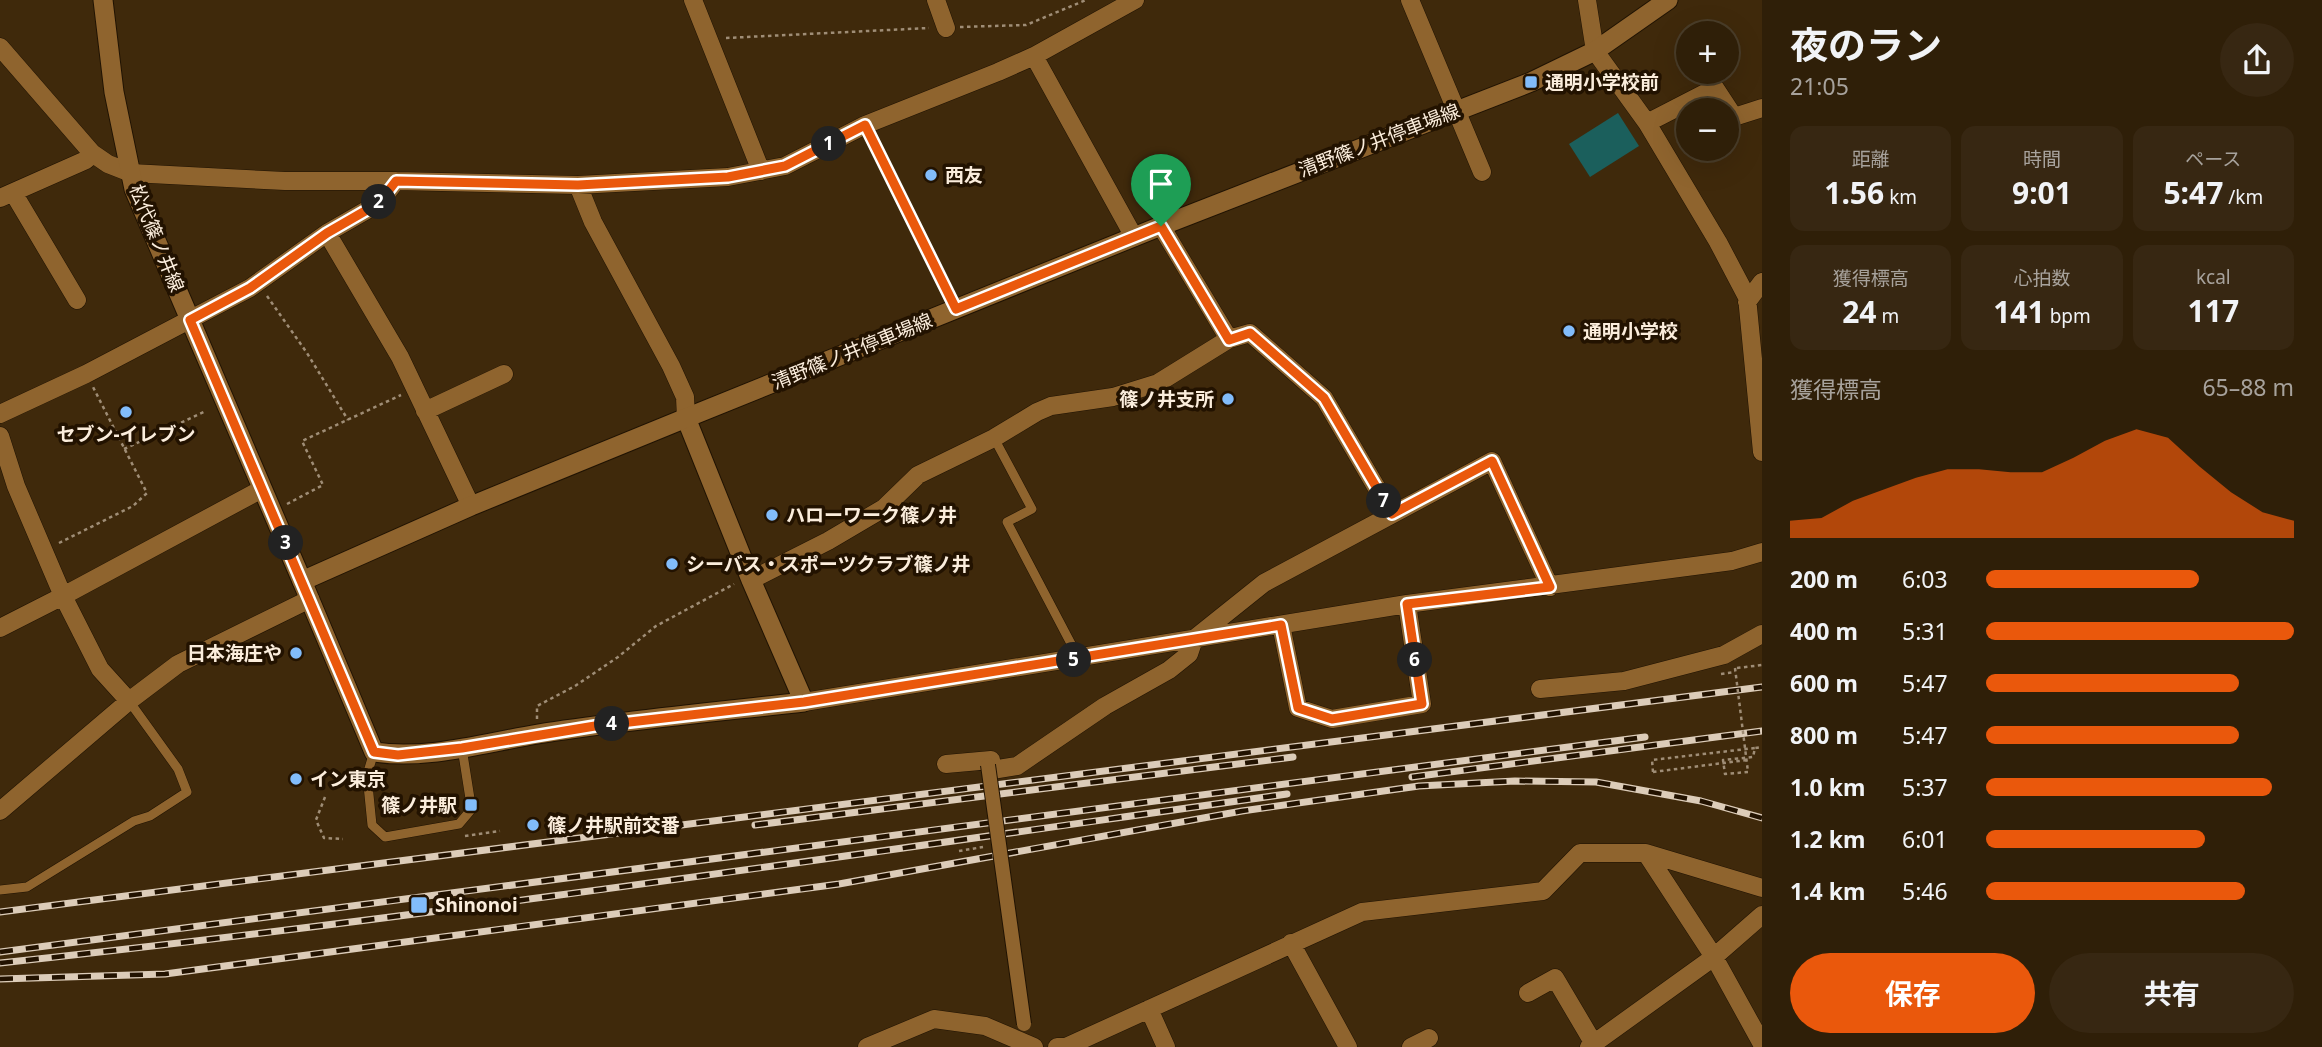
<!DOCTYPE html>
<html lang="ja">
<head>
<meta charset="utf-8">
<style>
	:root { --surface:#2f1f08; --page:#372712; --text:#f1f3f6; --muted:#a7a29c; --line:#4a3d29; --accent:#ea580c }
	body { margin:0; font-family:"Noto Sans","Noto Sans JP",sans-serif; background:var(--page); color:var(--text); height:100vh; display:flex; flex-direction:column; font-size:26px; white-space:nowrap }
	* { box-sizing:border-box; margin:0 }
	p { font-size:23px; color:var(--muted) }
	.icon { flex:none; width:38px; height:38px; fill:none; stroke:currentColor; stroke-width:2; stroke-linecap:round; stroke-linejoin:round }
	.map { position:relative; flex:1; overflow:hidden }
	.side { display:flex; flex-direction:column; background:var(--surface); width:560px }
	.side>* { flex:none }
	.tools { position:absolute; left:1676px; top:21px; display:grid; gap:14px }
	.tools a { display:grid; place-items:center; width:63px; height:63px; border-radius:50%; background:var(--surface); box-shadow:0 7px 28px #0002,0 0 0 2px var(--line); font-size:35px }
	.pin { position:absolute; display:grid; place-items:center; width:60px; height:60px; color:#fff; margin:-72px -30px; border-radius:50% 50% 50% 0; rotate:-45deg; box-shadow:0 0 7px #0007 }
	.pin .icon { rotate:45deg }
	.km { position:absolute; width:35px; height:35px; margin:-18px; border-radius:50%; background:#222; color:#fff; font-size:19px; line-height:35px; text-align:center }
	.round { display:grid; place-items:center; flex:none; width:74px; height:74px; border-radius:37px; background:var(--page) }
	.summary { display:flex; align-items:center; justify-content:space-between; height:119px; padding:0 28px }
	h1 { font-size:38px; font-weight:700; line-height:52px }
	.stats { display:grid; grid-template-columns:repeat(3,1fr); gap:10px; height:119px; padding:7px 28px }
	.stats div { display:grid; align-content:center; border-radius:14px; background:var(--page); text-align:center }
	.stats b { font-size:30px; font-weight:700 }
	.stats small { font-size:19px; font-weight:400 }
	.stats p { font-size:19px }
	.chart { height:196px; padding:14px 28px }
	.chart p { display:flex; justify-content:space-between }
	.chart svg { width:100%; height:126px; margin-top:7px; fill:var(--accent); opacity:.7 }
	.action { display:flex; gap:14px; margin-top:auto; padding:14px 28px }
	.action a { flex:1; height:80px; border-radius:42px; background:var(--accent); color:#fff; font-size:28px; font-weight:700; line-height:80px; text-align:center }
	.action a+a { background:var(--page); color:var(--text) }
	ul { padding:0 28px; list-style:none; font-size:23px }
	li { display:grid; grid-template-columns:112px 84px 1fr; align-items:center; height:52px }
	li i { height:18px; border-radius:9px; background:var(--accent) }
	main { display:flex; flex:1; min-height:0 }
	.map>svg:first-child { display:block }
	.water { fill:#1b5f5c }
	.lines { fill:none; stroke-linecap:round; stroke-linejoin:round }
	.service-casing { stroke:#201303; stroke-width:10 }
	.minor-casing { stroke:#201303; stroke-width:19 }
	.tertiary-casing { stroke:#201303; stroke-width:21 }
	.secondary-casing { stroke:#201303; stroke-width:21 }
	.path { stroke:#9f8d76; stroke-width:2.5; stroke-dasharray:3.5 3.5; stroke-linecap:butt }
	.service { stroke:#8f642e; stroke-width:9 }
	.minor { stroke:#8f642e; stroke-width:18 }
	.tertiary { stroke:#8f642e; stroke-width:19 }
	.secondary { stroke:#8f642e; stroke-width:19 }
	.rail-casing { stroke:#dcccb9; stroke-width:7 }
	.rail { stroke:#221200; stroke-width:4.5; stroke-dasharray:13; stroke-linecap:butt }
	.pedestrian-bridge-casing { stroke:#201303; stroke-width:16; stroke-linecap:butt }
	.path-bridge { stroke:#9f8d76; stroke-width:2.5; stroke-dasharray:3.5 3.5; stroke-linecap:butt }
	.pedestrian-bridge { stroke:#8f642e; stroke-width:14 }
	.route-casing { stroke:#fff; stroke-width:14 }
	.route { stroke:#ea580c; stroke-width:9 }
	.poi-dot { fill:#82bcfa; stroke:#221200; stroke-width:2.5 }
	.labels { text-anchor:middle; stroke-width:7; stroke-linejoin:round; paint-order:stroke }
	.poi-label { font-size:19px; font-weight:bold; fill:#fbeddc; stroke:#221200; text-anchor:start }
	.street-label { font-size:19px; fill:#fbeddc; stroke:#221200 }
</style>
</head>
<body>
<main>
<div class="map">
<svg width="1762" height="1047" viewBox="0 0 1762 1047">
	<rect width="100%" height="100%" fill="#3f290b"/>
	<path class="water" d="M1618,113L1639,146L1590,177L1569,144Z"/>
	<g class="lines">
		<g class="service-casing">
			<path id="service" d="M994,438L1032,509L1007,522L1078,657
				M374,752L367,775L372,825L385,837L459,824L470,811L471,805L462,748
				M0,890L27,887L134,821L150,816L187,792L178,769L129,701"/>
		</g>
		<g class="minor-casing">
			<path id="minor" d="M693,0L761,171
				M936,0L946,28
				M1410,0L1482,172
				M1587,0L1595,51L1647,123L1718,242L1747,297L1762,452
				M0,47L92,153L108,164L131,173L285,181H396L578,185L728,177L785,166L865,125L998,72L1034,56L1135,0
				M1034,56L1134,237
				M1647,123L1715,88L1734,117L1762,108
				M396,181L379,203L327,233L400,357L471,506
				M578,185L593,222L671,366L685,397L686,418
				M14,194L77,300
				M0,198L86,160L92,153
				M1161,226L1229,339
				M1747,302L1762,282
				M425,411L504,374
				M0,414L86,374L250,288L327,233
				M0,436L16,486L63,596L100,669L129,701
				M751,580L828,541L884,508L918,475L994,438L1037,412L1051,406L1113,397L1158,383L1229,339L1250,333L1324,398L1392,514
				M1281,625L1298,708L1332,719L1422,704L1407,604
				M0,628L63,596L262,489
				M1540,689L1624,681L1724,655L1762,634
				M804,702L1407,604L1732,561L1762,552
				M946,764L991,760L992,770L1017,766L1105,706L1169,670L1189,654L1194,639L1264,583L1492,461L1550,587
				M0,811L129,701L178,664L310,599
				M1646,853L1714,957L1762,1044
				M1291,943L1348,1047
				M1528,993L1555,978L1594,1044
				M1149,1009L1166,1047
				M867,1047L934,1019L985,1026L1034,1047
				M1057,1047H1066L1362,912L1543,891L1580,853H1646L1762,888
				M1411,1047L1429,1038
				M1589,1047L1714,957L1762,915"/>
		</g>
		<g class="tertiary-casing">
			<path id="tertiary" d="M302,581L374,752C428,760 484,743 538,734C626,720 715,712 804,702L751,580L686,418"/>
		</g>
		<g class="secondary-casing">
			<path id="secondary" d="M103,0L114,92L134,189L302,581L471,506L686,418L1161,226L1531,82L1595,51L1668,0"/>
		</g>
		<path class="path" d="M960,27L1026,25L1086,0
			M726,38L929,28
			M872,139L948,293
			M267,296L307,353L348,420
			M124,449L206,411
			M287,504L323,485L302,441L401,395
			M59,543L133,506L147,493L93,387
			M1737,668L1762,665
			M1721,674L1735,672
			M537,719V706L575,686L618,657L656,626L734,584
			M1653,772L1652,760L1755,748
			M1748,772L1725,774L1723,760L1753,757L1755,748L1762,747
			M325,797L316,820L324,838L343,839
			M465,836L500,831
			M959,851L983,847"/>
		<use href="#service" class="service"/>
		<use href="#minor" class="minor"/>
		<use href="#tertiary" class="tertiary"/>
		<use href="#secondary" class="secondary"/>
		<g class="rail-casing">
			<path id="rail" d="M1412,777L1762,731
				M755,825L1293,757
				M0,912L1762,687
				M0,952L1645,737
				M0,963C430,917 859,854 1287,794
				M0,979L165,974L839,884L1242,811L1419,786L1515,781L1596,782L1701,801L1762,818"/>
		</g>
		<use href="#rail" class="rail"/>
		<g class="pedestrian-bridge-casing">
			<path id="pedestrian-bridge" d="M988,765L1024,1024"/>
		</g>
		<path class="path-bridge" d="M1735,668L1748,772
			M1653,772L1747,760"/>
		<use href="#pedestrian-bridge" class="pedestrian-bridge"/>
	</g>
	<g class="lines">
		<g class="route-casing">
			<path id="route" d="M865,125L956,309L1161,226L1229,340L1250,333L1324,398L1392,514L1492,461L1550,587L1407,604L1422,704L1332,719L1298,708L1281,625L804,702L595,726L462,748L398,755L374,752L190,320L250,288L327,233L379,203L396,181L578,185L728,177L785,166Z"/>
		</g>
		<use href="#route" class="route"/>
	</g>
	<g class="poi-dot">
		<rect x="1524" y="75" width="14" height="14" rx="3.5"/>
		<circle cx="931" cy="175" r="7"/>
		<circle cx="1569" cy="331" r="7"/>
		<circle cx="1228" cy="399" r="7"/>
		<circle cx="126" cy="412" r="7"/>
		<circle cx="772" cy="515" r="7"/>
		<circle cx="672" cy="564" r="7"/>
		<circle cx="296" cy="653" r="7"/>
		<circle cx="296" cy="779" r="7"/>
		<rect x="464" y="798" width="14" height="14" rx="3.5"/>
		<circle cx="533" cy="825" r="7"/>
		<rect x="410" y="896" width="18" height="18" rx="3.5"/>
	</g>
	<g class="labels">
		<g class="poi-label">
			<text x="1545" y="89">通明小学校前</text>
			<text x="945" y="182">西友</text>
			<text x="1583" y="338">通明小学校</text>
			<text x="1214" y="406" text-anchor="end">篠ノ井支所</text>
			<text x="126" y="441" text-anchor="middle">セブン-イレブン</text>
			<text x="786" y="522">ハローワーク篠ノ井</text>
			<text x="686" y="571">シーバス・スポーツクラブ篠ノ井</text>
			<text x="282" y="660" text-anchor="end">日本海庄や</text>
			<text x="310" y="786">イン東京</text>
			<text x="457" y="812" text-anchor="end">篠ノ井駅</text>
			<text x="547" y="832">篠ノ井駅前交番</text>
			<text x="435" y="912">Shinonoi</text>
		</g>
		<g class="street-label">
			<text transform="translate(1379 140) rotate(-21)" y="7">清野篠ノ井停車場線</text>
			<text transform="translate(157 238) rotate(68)" y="7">松代篠ノ井線</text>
			<text transform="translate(852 351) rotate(-22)" y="7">清野篠ノ井停車場線</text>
		</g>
	</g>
</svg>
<div class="tools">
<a>+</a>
<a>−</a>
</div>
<div class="pin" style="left:1161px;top:226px;background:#1e9e55"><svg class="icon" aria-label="arrive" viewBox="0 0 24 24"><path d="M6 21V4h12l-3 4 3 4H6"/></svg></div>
<b class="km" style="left:829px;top:144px">1</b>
<b class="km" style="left:379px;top:202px">2</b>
<b class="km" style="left:286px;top:543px">3</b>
<b class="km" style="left:612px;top:724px">4</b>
<b class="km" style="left:1074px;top:660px">5</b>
<b class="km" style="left:1415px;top:660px">6</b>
<b class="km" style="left:1384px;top:501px">7</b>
</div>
<section class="side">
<div class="summary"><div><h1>夜のラン</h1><p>21:05</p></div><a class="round"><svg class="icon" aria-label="share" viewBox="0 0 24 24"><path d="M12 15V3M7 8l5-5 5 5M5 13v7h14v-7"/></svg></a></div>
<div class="stats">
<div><p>距離</p><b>1.56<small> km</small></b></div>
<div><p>時間</p><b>9:01</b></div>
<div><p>ペース</p><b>5:47<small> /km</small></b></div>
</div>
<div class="stats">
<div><p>獲得標高</p><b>24<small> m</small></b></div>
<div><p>心拍数</p><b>141<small> bpm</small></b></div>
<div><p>kcal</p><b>117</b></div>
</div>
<div class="chart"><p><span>獲得標高</span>65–88 m</p>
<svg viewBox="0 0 160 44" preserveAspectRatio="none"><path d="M0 44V38L10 37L20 31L30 27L40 23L50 20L60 20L70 21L80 21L90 16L100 10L110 6L120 9L130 19L140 28L150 35L160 38V44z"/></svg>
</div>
<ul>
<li><b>200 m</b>6:03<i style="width:69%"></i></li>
<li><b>400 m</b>5:31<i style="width:100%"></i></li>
<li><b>600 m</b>5:47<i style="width:82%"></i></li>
<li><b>800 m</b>5:47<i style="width:82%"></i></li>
<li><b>1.0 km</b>5:37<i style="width:93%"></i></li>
<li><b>1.2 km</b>6:01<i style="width:71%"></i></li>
<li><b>1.4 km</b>5:46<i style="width:84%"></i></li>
</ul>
<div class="action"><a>保存</a><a>共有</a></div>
</section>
</main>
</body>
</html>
